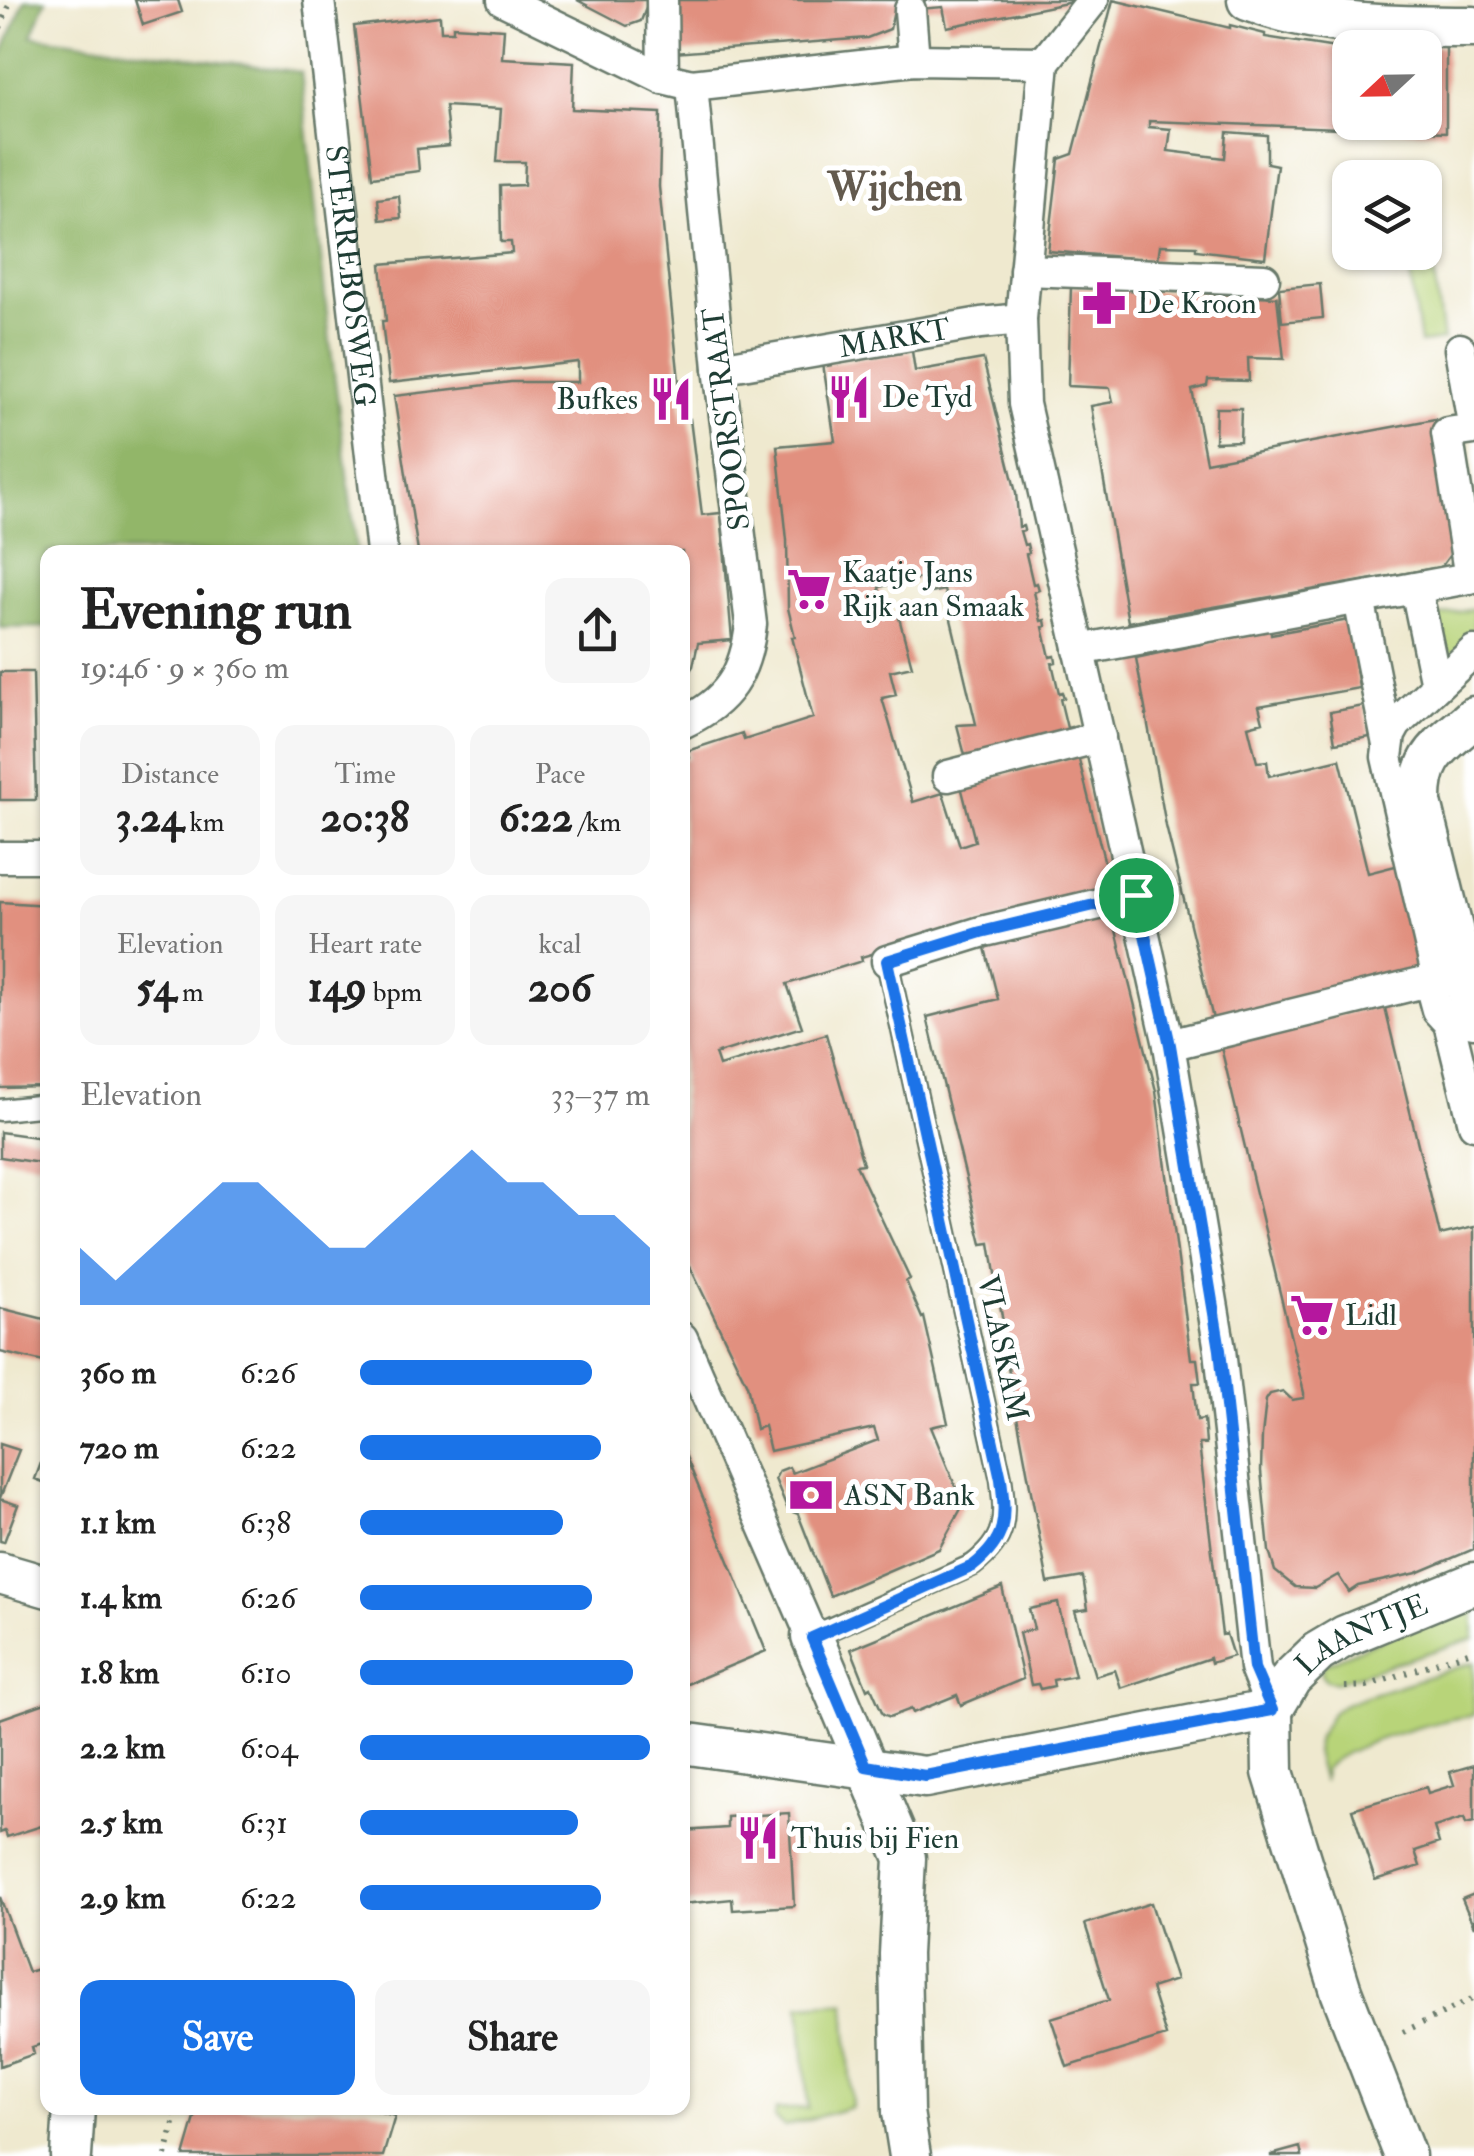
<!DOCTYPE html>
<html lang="en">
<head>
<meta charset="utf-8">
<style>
	:root { --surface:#fff; --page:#f6f6f6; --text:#222; --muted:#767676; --accent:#1a73e8 }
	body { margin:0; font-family:"IM FELL Double Pica",serif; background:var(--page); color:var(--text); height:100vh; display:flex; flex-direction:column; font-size:38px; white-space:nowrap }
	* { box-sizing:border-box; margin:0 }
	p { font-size:32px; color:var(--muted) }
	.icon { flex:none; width:55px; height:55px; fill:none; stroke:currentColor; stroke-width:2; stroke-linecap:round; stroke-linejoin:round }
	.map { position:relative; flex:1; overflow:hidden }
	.drawer { position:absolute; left:40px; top:545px; width:650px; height:1570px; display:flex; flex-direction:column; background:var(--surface); border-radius:20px; box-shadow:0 2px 8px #0004 }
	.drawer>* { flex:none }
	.needle { width:65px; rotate:248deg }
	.fabs { position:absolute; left:1332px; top:30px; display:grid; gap:20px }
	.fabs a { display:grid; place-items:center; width:110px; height:110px; border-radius:20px; background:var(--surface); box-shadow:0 2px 8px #0004; font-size:50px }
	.pin { position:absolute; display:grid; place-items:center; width:85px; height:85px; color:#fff; margin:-42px; border:5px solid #fff; border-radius:50%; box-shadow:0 2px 10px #0007 }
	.round { display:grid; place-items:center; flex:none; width:105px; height:105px; border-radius:20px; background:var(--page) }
	.summary { display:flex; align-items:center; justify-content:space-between; height:170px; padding:0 40px }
	h1 { font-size:55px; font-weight:700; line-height:75px }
	.figures { display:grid; grid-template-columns:repeat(3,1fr); gap:15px; height:170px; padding:10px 40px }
	.figures div { display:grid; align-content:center; border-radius:20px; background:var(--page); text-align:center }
	.figures b { font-size:42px; font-weight:700 }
	.figures small { font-size:28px; font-weight:400 }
	.figures p { font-size:28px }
	.chart { height:280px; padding:20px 40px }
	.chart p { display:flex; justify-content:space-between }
	.chart svg { width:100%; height:180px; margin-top:10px; fill:var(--accent); opacity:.7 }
	.button { display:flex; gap:20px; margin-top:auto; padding:20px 40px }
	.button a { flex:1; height:115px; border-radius:20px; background:var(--accent); color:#fff; font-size:40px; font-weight:700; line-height:115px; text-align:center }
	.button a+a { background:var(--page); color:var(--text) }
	ul { padding:0 40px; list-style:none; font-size:32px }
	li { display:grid; grid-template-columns:160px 120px 1fr; align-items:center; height:75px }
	li i { height:25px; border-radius:12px; background:var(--accent) }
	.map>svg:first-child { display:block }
	.green { fill:#b8d479; stroke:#6c8856; stroke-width:2.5 }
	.forest { fill:#92b669; stroke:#587a4e; stroke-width:2.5 }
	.building { fill:#e1907f }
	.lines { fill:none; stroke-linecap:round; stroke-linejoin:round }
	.service-casing { stroke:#68796a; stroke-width:25 }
	.pedestrian-casing { stroke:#68796a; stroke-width:35 }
	.minor-casing { stroke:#68796a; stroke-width:45 }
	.path { stroke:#68796a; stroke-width:6; stroke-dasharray:2.5 8; stroke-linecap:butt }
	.service { stroke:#fff; stroke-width:20 }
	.pedestrian { stroke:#fff; stroke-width:30 }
	.minor { stroke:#fff; stroke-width:40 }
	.route-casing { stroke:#fff; stroke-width:20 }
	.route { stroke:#1a73e8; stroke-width:12 }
	.labels { text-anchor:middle; stroke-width:10; stroke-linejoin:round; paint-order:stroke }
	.street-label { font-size:30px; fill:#1f3d34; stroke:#fff }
	.poi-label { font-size:30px; fill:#1f3d34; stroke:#fff; text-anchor:start }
	.district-label { font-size:40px; font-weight:bold; fill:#635a4e; stroke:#fff }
</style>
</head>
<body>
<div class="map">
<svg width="1474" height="2156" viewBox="0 0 1474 2156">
	<rect width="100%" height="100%" fill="#fff"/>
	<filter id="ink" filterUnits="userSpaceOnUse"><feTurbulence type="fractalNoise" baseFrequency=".01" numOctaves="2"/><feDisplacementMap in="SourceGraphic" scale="20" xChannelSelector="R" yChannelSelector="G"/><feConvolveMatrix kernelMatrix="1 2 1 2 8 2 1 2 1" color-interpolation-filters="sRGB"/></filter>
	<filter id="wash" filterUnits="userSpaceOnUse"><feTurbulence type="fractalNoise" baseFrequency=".0048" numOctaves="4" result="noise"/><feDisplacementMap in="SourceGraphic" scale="40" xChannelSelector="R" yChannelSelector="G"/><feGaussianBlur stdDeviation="2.25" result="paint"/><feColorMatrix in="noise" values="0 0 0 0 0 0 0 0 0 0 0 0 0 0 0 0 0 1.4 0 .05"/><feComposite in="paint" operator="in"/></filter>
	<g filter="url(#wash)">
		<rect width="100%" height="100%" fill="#efe9cf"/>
		<path class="green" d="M1397,159L1420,162L1421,177H1397Z
			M1425,208L1443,340L1420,343L1407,253L1425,252Z
			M1474,609V642L1456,659L1439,642L1434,617Z
			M1474,1599V1638L1336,1682L1326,1680L1321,1674L1323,1665Z
			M1474,1662V1715C1442,1720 1342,1744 1324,1770L1323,1782L1315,1752L1318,1737L1332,1713L1342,1705L1366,1696Z
			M845,2002L852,2107L785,2126L774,2117L776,2110L808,2108L800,2005Z"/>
		<path class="forest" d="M25,0H46L32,36L301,72L330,342L357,552H48L47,627L0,628V59Z"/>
		<g id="blocks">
			<path class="building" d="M135,0H178L182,12L143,25Z
				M577,0H646V8L641,21L627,26Z
				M670,0H1072V2L947,27L943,7L894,11L890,29L867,38L674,53Z
				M1113,0L1230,28V25L1265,34V37L1336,48V43H1372V48H1350V122H1425V46H1446V132L1149,121V127L1171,129L1168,151L1225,158L1227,132L1267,135V163L1277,165L1265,258L1196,250V246L1160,245L1158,260L1048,251L1059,159L1073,154Z
				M440,16L441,31H453V26L504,29L502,58L574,62L572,109L661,113L659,187L683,420L690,419L702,515L721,513L732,640L698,643L693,666L682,683V552H418L394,396L511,382H578V362L389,383L382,321H386L381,264L512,253L511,242H501L500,186L524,185L525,162H497L501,109L445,106L449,146L417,149L419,171L372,177L354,26Z
				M399,196L401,218L380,220L378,199Z
				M1320,284L1323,318L1282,322L1279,288Z
				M1071,287L1277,297L1284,359L1248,358L1249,381L1208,380L1207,386L1192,390L1206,462L1435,419L1455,548L1441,567L1128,622L1091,406L1113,402L1110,388L1068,386Z
				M912,351L915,371L983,359L1016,493L1019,527L1023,526L1024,530L1020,531L1024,545L1027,544L1029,553L1026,554L1033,584L1037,583L1039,590L1034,592L1041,621L1045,620L1046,626L1043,627L1050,657L1055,656L1056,662L1052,663L1059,693L1062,692L1064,698L1060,699L1067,728L1071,727L1073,733L966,759L957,725L976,724L944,590L930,593L926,577L879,587L885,617L898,614L912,666L890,671L896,695L882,698L913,802L943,793L960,846L975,841L961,786L1078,756L1112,892L913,942L861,957L862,961L787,984L802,1027L715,1054L719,1066L826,1034L863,1164L856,1165L910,1279L906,1281L922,1318L924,1317L948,1423L931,1427L963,1505L939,1549L830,1596L798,1514L788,1510L775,1479L779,1471L789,1467L792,1473L878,1440L874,1428L770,1451L764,1426L756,1429L747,1385L682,1250V760L689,758L687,751L742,733L744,740L813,718L792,637H795L788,608L787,540L777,446L835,441L823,364Z
				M1216,408H1241L1240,441L1215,442Z
				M1349,620L1359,688L1259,706L1263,722L1248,726L1257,762L1267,761L1269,776L1340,759L1368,873L1399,865L1425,971L1214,1023L1166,826L1136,658L1270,629L1271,634Z
				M0,672H33L36,800H0Z
				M1364,706L1370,737L1335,743L1330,712Z
				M0,902L48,905V1087L0,1088Z
				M1111,910L1156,1091L1191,1359H1197L1200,1383H1193L1197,1420L1204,1419L1206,1444H1199L1222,1635L1226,1634L1233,1656L1211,1663L1210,1658L1121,1688L1115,1670L1095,1676L1075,1611L1088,1609L1083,1577L1048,1583L1001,1330L1004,1329L990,1243L982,1244L927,1017L998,999L983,940Z
				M1384,1004L1440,1235L1474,1227V1549L1417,1573L1358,1586L1349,1592L1338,1575L1315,1588L1295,1587L1275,1571L1269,1551L1261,1471L1262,1436L1266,1400L1270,1394L1283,1391L1292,1400L1304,1398V1393L1220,1043Z
				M0,1132L43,1138L40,1163L0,1157Z
				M0,1308L48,1320V1363L0,1352Z
				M0,1444L19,1450L0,1498Z
				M682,1447L766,1651L682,1686Z
				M44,1455L48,1457V1484L35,1479Z
				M0,1499L18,1505L4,1542L0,1541Z
				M1002,1587L1023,1679L961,1705L957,1695L913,1713L911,1709L890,1717L883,1714L871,1687L867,1689L851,1649Z
				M1058,1603L1075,1676L1053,1680L1054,1686L1040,1689L1038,1684L1031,1685L1019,1633L1034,1629L1029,1609Z
				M48,1702V1824L7,1837L5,1831L0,1833V1719Z
				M1474,1765V1822L1466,1824L1464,1818L1434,1827L1439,1843L1415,1851L1420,1866L1375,1880L1352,1809L1426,1787L1428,1793L1454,1785L1450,1772Z
				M789,1813L794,1906L733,1910L732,1899L682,1904V1831L727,1828V1817Z
				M1474,1894V1927L1462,1899Z
				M0,1897L28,1972L48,1966V2042L32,2047L34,2054L0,2066Z
				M1151,1903L1176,1980L1151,1988L1166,2036L1067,2067L1051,2018L1109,2000L1085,1924Z
				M198,2108H367L395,2116L383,2156H184Z
				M1300,2147L1302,2156H1271V2155Z"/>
		</g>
	</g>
	<g filter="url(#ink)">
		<use href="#blocks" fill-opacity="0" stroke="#68796a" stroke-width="2.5"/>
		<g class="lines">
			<g class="service-casing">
				<path id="service" d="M0,1110L48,1105
					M812,1637L973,1565C1007,1539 1006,1519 1001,1479L887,961"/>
			</g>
			<g class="pedestrian-casing">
				<g id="pedestrian">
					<path id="s1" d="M319,0L382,552"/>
					<path d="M503,0L663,78L692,85L914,60L1044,62"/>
					<path d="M662,0L663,78"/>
					<path d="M1093,0L1044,62L1021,319L1024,404L1169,1045L1220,1350L1255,1668L1272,1710"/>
					<path d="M910,10L914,60"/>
					<path d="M1025,270L1264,279"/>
					<path d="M1460,349L1474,429L1447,433L1470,578"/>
					<path id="s2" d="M719,368L981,323L1021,319"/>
					<path d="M1416,588L1436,685"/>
					<path d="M1359,599L1388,745"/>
					<path d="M1079,650L1474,577"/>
					<path d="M1474,651L1396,724L1390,735L1387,757L1438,979L1433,995L1437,1010L1449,1023L1474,1124"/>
					<path d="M682,723C728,702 746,673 751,624L719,368L692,85"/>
					<path d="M948,776L1100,737"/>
					<path d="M0,857H48"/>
					<path d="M887,961L981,932L1137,895"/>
					<path d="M1169,1045L1453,975"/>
					<path d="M682,1338L812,1637"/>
				</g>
			</g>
			<g class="minor-casing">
				<g id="minor">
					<path d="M1248,0C1319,27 1398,27 1474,27"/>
					<path d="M1474,717C1441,747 1420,754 1421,803L1474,1017"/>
					<path d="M0,1573L48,1587"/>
					<path d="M812,1637L905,1858L900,1954L903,2112L910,2156"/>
					<path d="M682,1743L925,1777L1272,1710"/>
					<path d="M71,2156L74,2108"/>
					<path id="s3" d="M1405,2156L1341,1991L1273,1772L1272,1710L1291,1678L1318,1652L1345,1636L1474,1583"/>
				</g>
			</g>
			<path class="path" d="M0,28L11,0
				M1345,1687L1367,1686L1474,1650
				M1403,2032L1474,1998
				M166,2156L176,2115L171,2108"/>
			<use href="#service" class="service"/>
			<use href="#pedestrian" class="pedestrian"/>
			<use href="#minor" class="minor"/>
		</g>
	</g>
	<g class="lines" filter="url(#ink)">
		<g class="route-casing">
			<path id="route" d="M1136,895L1170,1045L1220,1350L1254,1668L1272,1710L925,1776L866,1766L812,1638L973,1566C1007,1539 1006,1520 1001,1479L887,961L981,932Z"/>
		</g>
		<use href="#route" class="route"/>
	</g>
	<defs>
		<g id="pharmacy-bare" transform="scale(3.45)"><path d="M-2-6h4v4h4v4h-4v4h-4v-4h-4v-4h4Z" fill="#b5179e" stroke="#fff" stroke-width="2.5" paint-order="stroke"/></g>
		<g id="restaurant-bare" transform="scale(3.45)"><path d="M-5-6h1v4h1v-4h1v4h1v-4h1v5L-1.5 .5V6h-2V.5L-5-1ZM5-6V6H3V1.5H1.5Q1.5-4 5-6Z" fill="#b5179e" stroke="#fff" stroke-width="2.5" paint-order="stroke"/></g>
		<g id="supermarket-bare" transform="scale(3.45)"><path d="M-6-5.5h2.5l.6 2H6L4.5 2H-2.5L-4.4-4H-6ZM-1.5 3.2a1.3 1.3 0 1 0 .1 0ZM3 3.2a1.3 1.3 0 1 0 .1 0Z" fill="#b5179e" stroke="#fff" stroke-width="2.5" paint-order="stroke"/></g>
		<g id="bank-bare" transform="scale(3.45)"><path d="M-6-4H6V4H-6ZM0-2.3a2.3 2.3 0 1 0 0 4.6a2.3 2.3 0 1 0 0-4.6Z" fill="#b5179e" stroke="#fff" stroke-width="2.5" paint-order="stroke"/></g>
	</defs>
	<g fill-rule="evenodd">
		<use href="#pharmacy-bare" x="1104" y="303"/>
		<use href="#restaurant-bare" x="849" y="397"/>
		<use href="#restaurant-bare" x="671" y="399"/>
		<use href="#supermarket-bare" x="809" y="589"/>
		<use href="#supermarket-bare" x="1312" y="1315"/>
		<use href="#bank-bare" x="811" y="1495"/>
		<use href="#restaurant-bare" x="758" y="1838"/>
	</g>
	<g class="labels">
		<g class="street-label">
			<text dy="10" stroke="none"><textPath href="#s1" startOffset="278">STERREBOSWEG</textPath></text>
			<text dy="10" stroke="none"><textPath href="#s2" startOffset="178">MARKT</textPath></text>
			<text transform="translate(726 419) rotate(-97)" y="10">SPOORSTRAAT</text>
			<text transform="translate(1003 1348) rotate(78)" y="10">VLASKAM</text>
			<text dy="10" stroke="none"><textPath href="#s3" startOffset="590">LAANTJE</textPath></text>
		</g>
		<g class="poi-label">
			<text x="1137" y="313">De Kroon</text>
			<text x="882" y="407">De Tyd</text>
			<text x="638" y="409" text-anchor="end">Bufkes</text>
			<text x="842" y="582">Kaatje Jans<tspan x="842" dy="34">Rijk aan Smaak</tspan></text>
			<text x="1345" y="1325">Lidl</text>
			<text x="844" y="1505">ASN Bank</text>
			<text x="791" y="1848">Thuis bij Fien</text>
		</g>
		<g class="district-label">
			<text x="895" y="200">Wijchen</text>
		</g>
	</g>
</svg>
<div class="fabs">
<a><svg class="needle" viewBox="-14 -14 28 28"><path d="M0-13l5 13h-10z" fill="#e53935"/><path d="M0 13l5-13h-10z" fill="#767676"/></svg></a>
<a><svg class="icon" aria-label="layers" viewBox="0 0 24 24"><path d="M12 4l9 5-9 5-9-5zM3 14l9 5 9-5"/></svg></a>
</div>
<div class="pin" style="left:1136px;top:895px;background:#1e9e55"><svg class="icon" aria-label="arrive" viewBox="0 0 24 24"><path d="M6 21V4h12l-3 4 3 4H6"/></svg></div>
<section class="drawer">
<div class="summary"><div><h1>Evening run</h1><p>19:46 · 9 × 360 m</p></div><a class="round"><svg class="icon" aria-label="share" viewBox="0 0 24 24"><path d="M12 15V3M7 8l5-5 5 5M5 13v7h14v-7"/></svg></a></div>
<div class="figures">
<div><p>Distance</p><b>3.24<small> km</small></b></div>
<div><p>Time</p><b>20:38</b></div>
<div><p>Pace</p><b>6:22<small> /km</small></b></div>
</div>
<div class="figures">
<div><p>Elevation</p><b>54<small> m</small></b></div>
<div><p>Heart rate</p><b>149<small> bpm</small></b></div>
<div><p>kcal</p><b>206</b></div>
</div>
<div class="chart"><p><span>Elevation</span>33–37 m</p>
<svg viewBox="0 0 160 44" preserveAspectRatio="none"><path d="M0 44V30L10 38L20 30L30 22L40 14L50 14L60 22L70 30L80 30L90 22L100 14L110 6L120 14L130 14L140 22L150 22L160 30V44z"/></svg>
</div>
<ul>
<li><b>360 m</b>6:26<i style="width:80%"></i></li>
<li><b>720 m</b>6:22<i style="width:83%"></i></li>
<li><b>1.1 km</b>6:38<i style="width:70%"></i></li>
<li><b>1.4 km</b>6:26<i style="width:80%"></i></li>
<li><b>1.8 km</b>6:10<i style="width:94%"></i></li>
<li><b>2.2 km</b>6:04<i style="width:100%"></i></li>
<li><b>2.5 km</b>6:31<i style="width:75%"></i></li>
<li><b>2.9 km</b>6:22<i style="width:83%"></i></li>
</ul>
<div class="button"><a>Save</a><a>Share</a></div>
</section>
</div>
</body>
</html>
